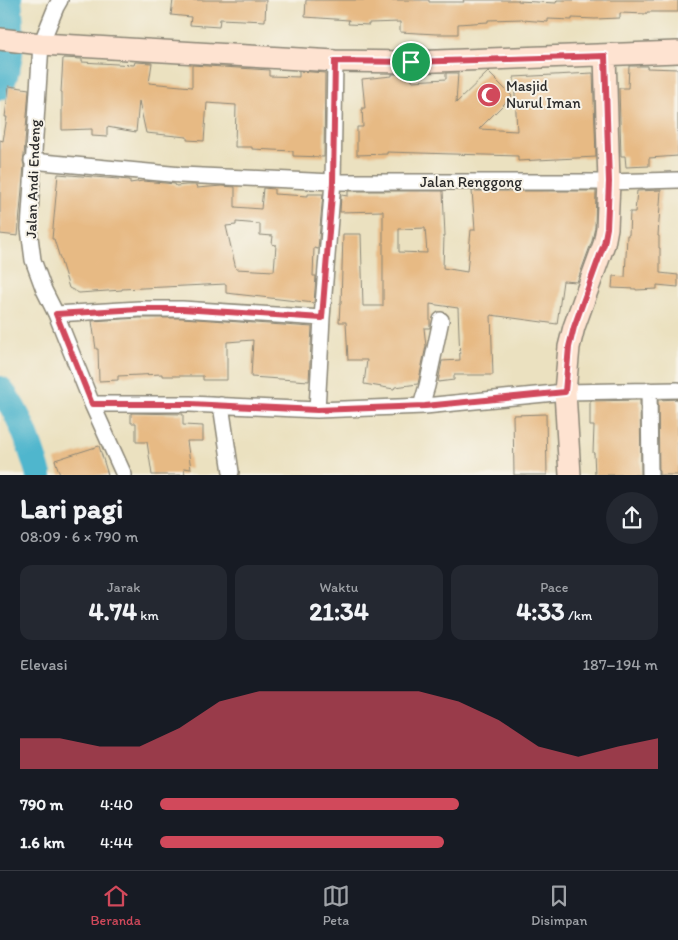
<!DOCTYPE html>
<html lang="id">
<head>
<meta charset="utf-8">
<style>
	:root { --surface:#171b24; --page:#242831; --text:#f1f3f6; --muted:#9ea1a6; --line:#363941; --accent:#d1495b }
	body { margin:0; font-family:Itim,sans-serif; background:var(--page); color:var(--text); height:100vh; display:flex; flex-direction:column; font-size:19px; white-space:nowrap }
	* { box-sizing:border-box; margin:0 }
	p { font-size:16px; color:var(--muted) }
	.icon { flex:none; width:28px; height:28px; fill:none; stroke:currentColor; stroke-width:2; stroke-linecap:round; stroke-linejoin:round }
	.map { position:relative; height:475px; overflow:hidden }
	.side { display:flex; flex-direction:column; background:var(--surface); flex:1 }
	.side>* { flex:none }
	.pin { position:absolute; display:grid; place-items:center; width:42px; height:42px; color:#fff; margin:-21px; border:2px solid #fff; border-radius:50%; box-shadow:0 1px 5px #0007 }
	.round { display:grid; place-items:center; flex:none; width:52px; height:52px; border-radius:26px; background:var(--page) }
	.summary { display:flex; align-items:center; justify-content:space-between; height:85px; padding:0 20px }
	h1 { font-size:28px; font-weight:800; line-height:38px }
	.figures { display:grid; grid-template-columns:repeat(3,1fr); gap:8px; height:85px; padding:5px 20px }
	.figures div { display:grid; align-content:center; border-radius:12px; background:var(--page); text-align:center }
	.figures b { font-size:25px; font-weight:800 }
	.figures small { font-size:14px; font-weight:400 }
	.figures p { font-size:14px }
	.chart { height:140px; padding:10px 20px }
	.chart p { display:flex; justify-content:space-between }
	.chart svg { width:100%; height:90px; margin-top:5px; fill:var(--accent); opacity:.7 }
	ul { padding:0 20px; list-style:none; font-size:16px }
	li { display:grid; grid-template-columns:80px 60px 1fr; align-items:center; height:38px }
	li i { height:12px; border-radius:6px; background:var(--accent) }
	.dock { display:flex; justify-content:space-around; align-items:center; height:70px; border-top:1px solid var(--line); background:var(--surface); font-size:14px; color:var(--muted) }
	.dock a { display:grid; justify-items:center; gap:2px }
	.dock .on { color:var(--accent) }
	.map>svg:first-child { display:block }
	.lines { fill:none; stroke-linecap:round; stroke-linejoin:round }
	.river { stroke:#4fb6cd; stroke-width:26 }
	.building { fill:#e7ba84; fill-rule:evenodd }
	.street-casing { stroke:#8b8676; stroke-width:18 }
	.secondary-casing { stroke:#8b8676; stroke-width:24 }
	.street { stroke:#fff; stroke-width:15 }
	.secondary { stroke:#fee3d1; stroke-width:21 }
	.route-casing { stroke:#fff; stroke-width:10 }
	.route { stroke:#d1495b; stroke-width:6 }
	.labels { text-anchor:middle; stroke-width:4; stroke-linejoin:round; paint-order:stroke }
	.poi-label { font-size:15px; fill:#2b2b2b; stroke:#f7f3e8; text-anchor:start }
	.street-label { font-size:15px; fill:#2b2b2b; stroke:#f7f3e8 }
</style>
</head>
<body>
<div class="map">
<svg width="678" height="475" viewBox="0 0 678 475">
	<rect width="100%" height="100%" fill="#f7f3e8"/>
	<filter id="ink" filterUnits="userSpaceOnUse"><feTurbulence type="fractalNoise" baseFrequency=".02" numOctaves="2"/><feDisplacementMap in="SourceGraphic" scale="10" xChannelSelector="R" yChannelSelector="G"/><feConvolveMatrix kernelMatrix="1 2 1 2 8 2 1 2 1" color-interpolation-filters="sRGB"/></filter>
	<filter id="wash" filterUnits="userSpaceOnUse"><feTurbulence type="fractalNoise" baseFrequency=".0096" numOctaves="4" result="noise"/><feDisplacementMap in="SourceGraphic" scale="20" xChannelSelector="R" yChannelSelector="G"/><feGaussianBlur stdDeviation="1.12" result="paint"/><feColorMatrix in="noise" values="0 0 0 0 0 0 0 0 0 0 0 0 0 0 0 0 0 1.4 0 .05"/><feComposite in="paint" operator="in"/></filter>
	<g filter="url(#wash)">
		<rect width="100%" height="100%" fill="#ebe1c0"/>
		<g class="lines">
			<path class="river" d="M0,87C14,60 12,30 9,0
				M0,389C20,413 30,445 39,475"/>
		</g>
		<g id="blocks">
			<path class="building" d="M173,0H266L265,21L220,19L219,27L190,25L191,17L171,15Z
				M306,0H429V2H464L463,0H518V1L556,3L557,0H678V12H647V14L620,13V18L595,19L572,18V20L548,19V22L523,20V19L488,20V22L458,24V34H436L400,32V22L369,23V25L348,24L349,20L305,17Z
				M63,58L82,59V62L134,65L135,62L152,63L149,83L192,87V65L269,70V76L299,77V71L325,73L324,157L293,156V151L252,149V147H235L236,105L207,103L204,141L187,140V137L146,133L139,101L136,132L107,127V137L92,136V129L62,130V92H61Z
				M629,66H647V68L678,69V156L649,158V166L626,167L625,156H621L619,88H628Z
				M488,72L512,96L479,129L517,131L514,77L593,73L596,157L518,161V156L387,152V154L357,155V127H363L362,108H365L362,79L392,76V74H411L412,81L446,79V73H458L456,103Z
				M9,86L29,89L24,156L23,161L24,165L18,236L0,234V140L3,141L7,117H5Z
				M58,174L130,180V183L143,181L175,184L176,186L186,185H196L197,188L222,186L235,187V207L261,209L263,188L274,189V194L308,196V194H323L318,249L314,248L313,276H316L314,303L226,293V284L122,289V290L79,293L69,288L54,239H52ZM236,222L260,224V235L273,236L272,244L276,245L274,271L236,269L226,226L236,225Z
				M661,190L658,236H659V248H660V273L678,275V287L657,285V289L636,290V289L612,288L613,276L625,277L627,235H629L630,212H635L637,191Z
				M348,191H443L445,236H444L443,268L467,272L471,230H475L472,191H596L595,227L592,241L577,282L563,281L557,324L491,315L493,375H454V380L438,382L442,361L460,360L458,308L430,304V328H424L426,346L418,384L395,387L394,389L364,384L367,360H348L346,322H339L340,304H341L343,234H361L363,306H383V211L340,212L341,195L348,196ZM425,228L427,253L399,252V229Z
				M139,318H182L312,327L309,381L251,377L253,340L227,342V380H203V376H162V374L118,376V380L99,381L98,349H96L92,321Z
				M678,399V475H659L658,400Z
				M640,400L641,475H595L594,453H593L594,426H590V401Z
				M131,413L183,414V425L203,426V441H187L191,469L184,468L185,475H152L147,442H136V423H131Z
				M546,414L547,475H514L513,415Z
				M99,446L108,475H60L55,460Z"/>
		</g>
	</g>
	<g filter="url(#ink)">
		<use href="#blocks" fill-opacity="0" stroke="#8b8676" stroke-width="1"/>
		<g class="lines">
			<g class="street-casing">
				<path id="street" d="M60,0L56,7L41,44L29,229L33,260L44,290L56,314L92,404L124,475
					M32,161L181,175L333,182H609L678,180
					M56,314L139,309H182L322,318
					M649,390L650,475
					M92,404H190L317,410L425,406L565,392L678,390
					M221,405L231,472
					M421,406L427,386L441,320
					M317,410L322,318L333,182L335,61"/>
			</g>
			<g class="secondary-casing">
				<path id="secondary" d="M0,39L41,44L94,47L335,61L411,62L678,52
					M570,475L565,392L569,347L574,327L604,244L607,228L609,182L605,56"/>
			</g>
			<use href="#street" class="street"/>
			<use href="#secondary" class="secondary"/>
		</g>
	</g>
	<g class="lines" filter="url(#ink)">
		<g class="route-casing">
			<path id="route" d="M605,56L609,182L607,228L604,244L574,327L569,347L565,392L425,406L317,410L190,404H92L56,314L139,309H182L322,318L333,182L335,61L411,62Z"/>
		</g>
		<use href="#route" class="route"/>
	</g>
	<defs>
		<g id="mosque-disc" transform="scale(1.25)"><circle r="9.5" fill="#d1495b" stroke="#f7f3e8"/><path d="M3.5-4.9A6 6 0 1 0 3.5 4.9A5 5 0 1 1 3.5-4.9Z" fill="#fff"/></g>
	</defs>
	<g fill-rule="evenodd">
		<use href="#mosque-disc" x="489" y="95"/>
	</g>
	<g class="labels">
		<g class="poi-label">
			<text x="506" y="91">Masjid<tspan x="506" dy="17">Nurul Iman</tspan></text>
		</g>
		<g class="street-label">
			<text transform="translate(33 179) rotate(-88)" y="5">Jalan Andi Endeng</text>
			<text x="471" y="187">Jalan Renggong</text>
		</g>
	</g>
</svg>
<div class="pin" style="left:411px;top:62px;background:#1e9e55"><svg class="icon" aria-label="arrive" viewBox="0 0 24 24"><path d="M6 21V4h12l-3 4 3 4H6"/></svg></div>
</div>
<section class="side">
<div class="summary"><div><h1>Lari pagi</h1><p>08:09 · 6 × 790 m</p></div><a class="round"><svg class="icon" aria-label="share" viewBox="0 0 24 24"><path d="M12 15V3M7 8l5-5 5 5M5 13v7h14v-7"/></svg></a></div>
<div class="figures">
<div><p>Jarak</p><b>4.74<small> km</small></b></div>
<div><p>Waktu</p><b>21:34</b></div>
<div><p>Pace</p><b>4:33<small> /km</small></b></div>
</div>
<div class="chart"><p><span>Elevasi</span>187–194 m</p>
<svg viewBox="0 0 160 44" preserveAspectRatio="none"><path d="M0 44V29L10 29L20 33L30 33L40 24L50 11L60 6L70 6L80 6L90 6L100 6L110 11L120 20L130 33L140 38L150 33L160 29V44z"/></svg>
</div>
<ul>
<li><b>790 m</b>4:40<i style="width:60%"></i></li>
<li><b>1.6 km</b>4:44<i style="width:57%"></i></li>
</ul>
</section>
<nav class="dock">
<a class="on"><svg class="icon" aria-label="home" viewBox="0 0 24 24"><path d="M3 11l9-7 9 7M6 9v11h12V9"/></svg>Beranda</a>
<a><svg class="icon" aria-label="map" viewBox="0 0 24 24"><path d="M3 6l6-2 6 2 6-2v14l-6 2-6-2-6 2zM9 4v14M15 6v14"/></svg>Peta</a>
<a><svg class="icon" aria-label="saved" viewBox="0 0 24 24"><path d="M7 4h10v16l-5-4-5 4z"/></svg>Disimpan</a>
</nav>
</body>
</html>
